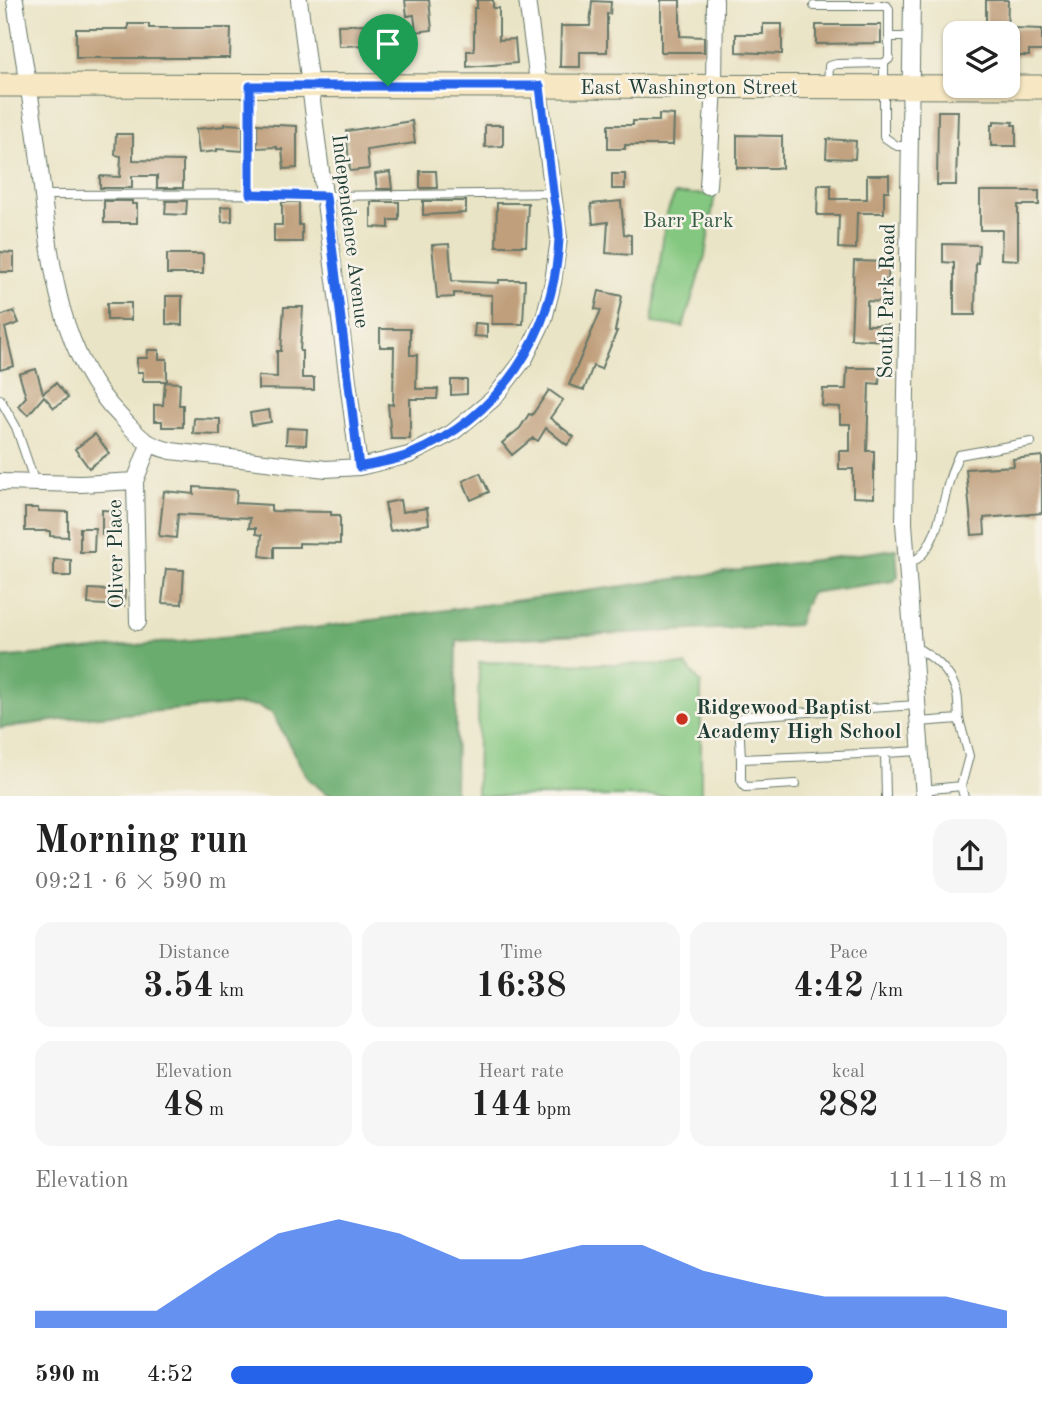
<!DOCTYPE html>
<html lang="en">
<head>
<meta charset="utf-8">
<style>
	:root { --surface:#fff; --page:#f6f6f6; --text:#222; --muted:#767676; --accent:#2563eb }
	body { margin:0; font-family:"Old Standard TT",serif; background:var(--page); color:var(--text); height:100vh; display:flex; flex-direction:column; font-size:26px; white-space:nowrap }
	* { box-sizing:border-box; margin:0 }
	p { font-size:23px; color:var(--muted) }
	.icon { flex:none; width:38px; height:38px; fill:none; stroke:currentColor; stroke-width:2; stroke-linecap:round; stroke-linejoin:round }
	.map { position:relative; height:796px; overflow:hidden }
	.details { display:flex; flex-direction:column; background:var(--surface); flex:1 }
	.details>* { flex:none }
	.tools { position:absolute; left:943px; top:21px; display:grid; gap:14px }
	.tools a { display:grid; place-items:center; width:77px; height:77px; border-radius:14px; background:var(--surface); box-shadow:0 2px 5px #0004; font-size:35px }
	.pin { position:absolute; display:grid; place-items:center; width:60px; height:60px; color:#fff; margin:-72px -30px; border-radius:50% 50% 50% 0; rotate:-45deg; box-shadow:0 0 7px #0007 }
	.pin .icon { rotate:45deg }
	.round { display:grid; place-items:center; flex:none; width:74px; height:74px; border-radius:21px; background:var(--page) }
	.head { display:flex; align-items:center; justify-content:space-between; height:119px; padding:0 35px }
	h1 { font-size:38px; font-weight:800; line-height:52px }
	.metrics { display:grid; grid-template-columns:repeat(3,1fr); gap:10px; height:119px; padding:7px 35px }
	.metrics div { display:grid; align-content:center; border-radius:18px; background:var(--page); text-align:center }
	.metrics b { font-size:35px; font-weight:800 }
	.metrics small { font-size:19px; font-weight:400 }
	.metrics p { font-size:19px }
	.chart { height:196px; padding:14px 35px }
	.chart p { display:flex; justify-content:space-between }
	.chart svg { width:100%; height:126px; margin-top:7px; fill:var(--accent); opacity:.7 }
	ul { padding:0 35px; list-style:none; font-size:23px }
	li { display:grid; grid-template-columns:112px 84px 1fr; align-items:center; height:52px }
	li i { height:18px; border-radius:9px; background:var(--accent) }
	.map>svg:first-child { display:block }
	.green { fill:#84c780; stroke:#52825a; stroke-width:2 }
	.forest { fill:#6bac6e; stroke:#457451; stroke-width:2 }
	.building { fill:#c09f7c }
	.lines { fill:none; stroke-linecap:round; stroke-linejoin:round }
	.lane-casing { stroke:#667767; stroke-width:10 }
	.street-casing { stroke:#667767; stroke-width:18 }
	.secondary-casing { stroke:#667767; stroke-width:25 }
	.lane { stroke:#fff; stroke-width:8 }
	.street { stroke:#fff; stroke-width:16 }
	.secondary { stroke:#f7e8c3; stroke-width:23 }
	.route-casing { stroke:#fff; stroke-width:14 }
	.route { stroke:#2563eb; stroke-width:9 }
	.poi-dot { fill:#c8321e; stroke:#f7f3e8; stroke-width:2.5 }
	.labels { text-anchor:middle; stroke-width:5; stroke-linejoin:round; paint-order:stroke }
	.street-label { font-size:21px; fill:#1f3d34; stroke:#f7f3e8 }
	.park-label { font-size:21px; fill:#335943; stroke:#f7f3e8 }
	.poi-label { font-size:21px; font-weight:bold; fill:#1f3d34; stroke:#f7f3e8; text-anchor:start }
</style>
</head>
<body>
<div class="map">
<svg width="1042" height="797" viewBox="0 0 1042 797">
	<rect width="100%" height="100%" fill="#f7f3e8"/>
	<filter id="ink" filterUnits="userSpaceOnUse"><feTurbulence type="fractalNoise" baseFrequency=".0143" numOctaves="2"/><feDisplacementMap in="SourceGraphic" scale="14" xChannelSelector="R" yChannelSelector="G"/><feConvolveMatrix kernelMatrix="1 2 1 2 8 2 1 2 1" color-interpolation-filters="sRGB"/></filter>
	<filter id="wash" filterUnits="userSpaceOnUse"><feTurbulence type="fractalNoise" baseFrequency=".00686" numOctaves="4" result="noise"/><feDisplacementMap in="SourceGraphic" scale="28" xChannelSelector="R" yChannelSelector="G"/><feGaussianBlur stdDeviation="1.57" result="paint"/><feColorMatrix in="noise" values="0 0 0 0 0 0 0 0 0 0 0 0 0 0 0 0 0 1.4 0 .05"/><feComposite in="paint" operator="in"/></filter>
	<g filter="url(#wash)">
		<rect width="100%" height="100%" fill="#eae4c6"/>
		<path class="green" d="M675,194H715L705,256L683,327L652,323L666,215Z
			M479,662L686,665L701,683V796H477Z"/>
		<path class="forest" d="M896,549L898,577L893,581L810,593C806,605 800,613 798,625L457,641L455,796L401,794L384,796L342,797L326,793L308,779L272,713L258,706L232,705L75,718L0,728V658L306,629Z"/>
		<g id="blocks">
			<path class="building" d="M405,0H429L432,30L416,32L414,15L407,16Z
				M477,0H493V8H499V40L515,39L517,63L467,67V51H474V8H477Z
				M661,0H680V36L704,37V52H661Z
				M986,0H1008L1007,33H986Z
				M592,1L611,2L610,14H607V52H580V67H560L561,26H590Z
				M128,24H149V28H231L230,58H76V29H128Z
				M371,24V45L339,46L338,25Z
				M763,24H782V54L736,52V34H763Z
				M816,25H881V43L816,44Z
				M1012,28L1042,29V51H1029V56H1012Z
				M938,111H958L956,185H937Z
				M659,114L674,115L673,145H625V149H608V125H633V121H659Z
				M412,121L415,143L367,150L369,169L350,171L346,131Z
				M994,121L1013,122L1012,125H1016V146H991V125H994Z
				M225,124L243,125V151L217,149V151L199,153L196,129L225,126Z
				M257,124L297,126V168L284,169L282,149H277V147L257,148Z
				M485,125H503V146L485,147Z
				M116,134H133V160L183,161V188H157V176H132V188H100V176L120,177L121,156L115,155Z
				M737,135L782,136V168H737Z
				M827,139L856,141L855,159L826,158Z
				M420,171H436L437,188H420Z
				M390,172L392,189H377L375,174Z
				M612,174H625V189H612Z
				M867,175H889V191H884V213H857L856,249L838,248L839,215H817L818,185H831V199H867Z
				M980,191H1039V205H1018V260L1001,259L1002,230H980Z
				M104,201H132V204H137V223H104Z
				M166,201H187L186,215L165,214Z
				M423,201H466V213L423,215Z
				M621,201L624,234L631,235V255L606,253L608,222L593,224L591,204Z
				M282,202H299V225H302V242H274V225H282Z
				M371,202H399V220H389V228L371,227Z
				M497,203H528L526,246H496Z
				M232,206V221L222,222L221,207Z
				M449,244L452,281L499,283V280H525L523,324H492V295L454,293V297L437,298L432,245Z
				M943,244L979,245L978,263H976L975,315H954V263L943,262Z
				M0,252L14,253V272H0Z
				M167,254H203V274H167Z
				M854,261L889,262L888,280H883V302L867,301V325H889V341L851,339Z
				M599,291L622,296L615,331H617L601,369L593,366L584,390L569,385L601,310L595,309Z
				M166,296H182V325L166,324Z
				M107,303H131V320H107Z
				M284,307H303L300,351H302V378H314V390L258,389V376L277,377V351H281Z
				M14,311L19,323L5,328L14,366L0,370V316Z
				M475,323L487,324V337L474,336Z
				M380,329H410V355H417L416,389H438L437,399H410V439H391L388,404L393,405L394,347H380Z
				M148,350H159V359H167V381H143V372H137V358H147Z
				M847,368H880L879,384L869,383L867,451H874V498L853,497V469H839V451H850V424H840V407L822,406L823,389H846Z
				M36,369L43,393L56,383L68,398L54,408L44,396L28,415L18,406L26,397L19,374Z
				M451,380H467V394L451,395Z
				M165,382L180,383L179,405H183V427H162V421H154V405H163Z
				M549,390L563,400L550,418L574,437L567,445L546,428L538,441L533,438L512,455L502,443L520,428L529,414L532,415Z
				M269,410L271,422L252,425L250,413Z
				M194,418L220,419V435L193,434Z
				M287,428L307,429L306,445L286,444Z
				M95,434L109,453L89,468L75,449Z
				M1042,456V513L984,518L985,534L972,535L966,469L1014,466L1013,459Z
				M480,473L489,492L471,500L463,481Z
				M194,487L237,490L236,503L271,505V511L331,512V515H340V544L299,543V547H274V558L260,556L262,535L256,534V528H249L250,518L178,514L176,538L159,536L164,491L194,494Z
				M400,500L402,512L427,508L429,524L390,531L385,503Z
				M25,508H38V511L68,512V537L50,536V531H25Z
				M102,510L119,511V535L102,534Z
				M80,528H95L94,552H80Z
				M54,559L71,560V576H54Z
				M166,569L184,570L182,604L162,603Z
				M89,589L125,591L124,606L88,604Z"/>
		</g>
	</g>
	<g filter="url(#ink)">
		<use href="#blocks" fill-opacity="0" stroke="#667767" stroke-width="2"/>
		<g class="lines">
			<g class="lane-casing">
				<path id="lane" d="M814,6H887L889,9V59L884,63
					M889,37H911
					M828,85L829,66L837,64L884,63V137L897,146H909
					M250,89V194
					M44,195L302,194L325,196L553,193
					M0,399L16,427L35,483
					M907,566C913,562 920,558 924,552C944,527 943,484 959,455L1031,442
					M913,646C931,655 949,669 956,690C959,699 958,710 959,719L919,722
					M885,753L741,759L739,719L746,716L917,705
					M741,759V780L745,787L796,784
					M961,786L964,797
					M923,790L961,786L969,756L959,719
					M886,797L885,753L920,751"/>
			</g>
			<g class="street-casing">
				<path id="street" d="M15,0C21,46 30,91 36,137C49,232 49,344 120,416C139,436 143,444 171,451L326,469L359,467L409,455L452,433L493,399L525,358L544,319L553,282L559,238L527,0
					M299,0L359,467
					M912,0L904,523L924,797
					M708,186L714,87L715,0
					M0,482L81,484L135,481
					M138,622L135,481L149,445"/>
			</g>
			<g class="secondary-casing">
				<path id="secondary" d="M0,85L1042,87"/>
			</g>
			<use href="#lane" class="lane"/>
			<use href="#street" class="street"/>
			<use href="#secondary" class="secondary"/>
		</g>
	</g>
	<g class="lines" filter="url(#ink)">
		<g class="route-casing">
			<path id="route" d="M250,86H540C544,122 549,157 553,192C555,207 560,224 559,239C554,335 500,417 411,454C395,461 376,463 359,467L326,196L250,194Z"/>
		</g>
		<use href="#route" class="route"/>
	</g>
	<circle class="poi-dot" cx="682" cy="719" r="7"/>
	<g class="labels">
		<g class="street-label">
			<text x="689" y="94">East Washington Street</text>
			<text transform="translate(351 231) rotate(83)" y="7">Independence Avenue</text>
			<text transform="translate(886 301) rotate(-89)" y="7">South Park Road</text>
			<text transform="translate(115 554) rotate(-91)" y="7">Oliver Place</text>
		</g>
		<g class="park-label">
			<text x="688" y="227">Barr Park</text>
		</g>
		<g class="poi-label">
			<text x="696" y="714">Ridgewood Baptist<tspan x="696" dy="24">Academy High School</tspan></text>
		</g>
	</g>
</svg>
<div class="tools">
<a><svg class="icon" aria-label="layers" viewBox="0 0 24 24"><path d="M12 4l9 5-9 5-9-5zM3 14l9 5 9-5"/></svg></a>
</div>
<div class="pin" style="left:388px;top:86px;background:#1e9e55"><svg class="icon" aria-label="arrive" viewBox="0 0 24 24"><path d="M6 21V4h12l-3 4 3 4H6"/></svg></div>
</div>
<section class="details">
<div class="head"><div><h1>Morning run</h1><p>09:21 · 6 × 590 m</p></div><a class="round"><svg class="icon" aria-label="share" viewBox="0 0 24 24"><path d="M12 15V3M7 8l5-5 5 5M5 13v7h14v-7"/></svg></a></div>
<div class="metrics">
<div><p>Distance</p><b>3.54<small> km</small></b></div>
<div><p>Time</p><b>16:38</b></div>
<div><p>Pace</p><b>4:42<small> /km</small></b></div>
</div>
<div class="metrics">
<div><p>Elevation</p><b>48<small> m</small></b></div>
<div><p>Heart rate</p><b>144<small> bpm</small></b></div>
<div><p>kcal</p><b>282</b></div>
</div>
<div class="chart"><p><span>Elevation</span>111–118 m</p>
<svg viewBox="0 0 160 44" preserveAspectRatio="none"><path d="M0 44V38L10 38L20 38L30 24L40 11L50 6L60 11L70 20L80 20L90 15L100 15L110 24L120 29L130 33L140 33L150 33L160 38V44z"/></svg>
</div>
<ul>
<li><b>590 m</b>4:52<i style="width:75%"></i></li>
</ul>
</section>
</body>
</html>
